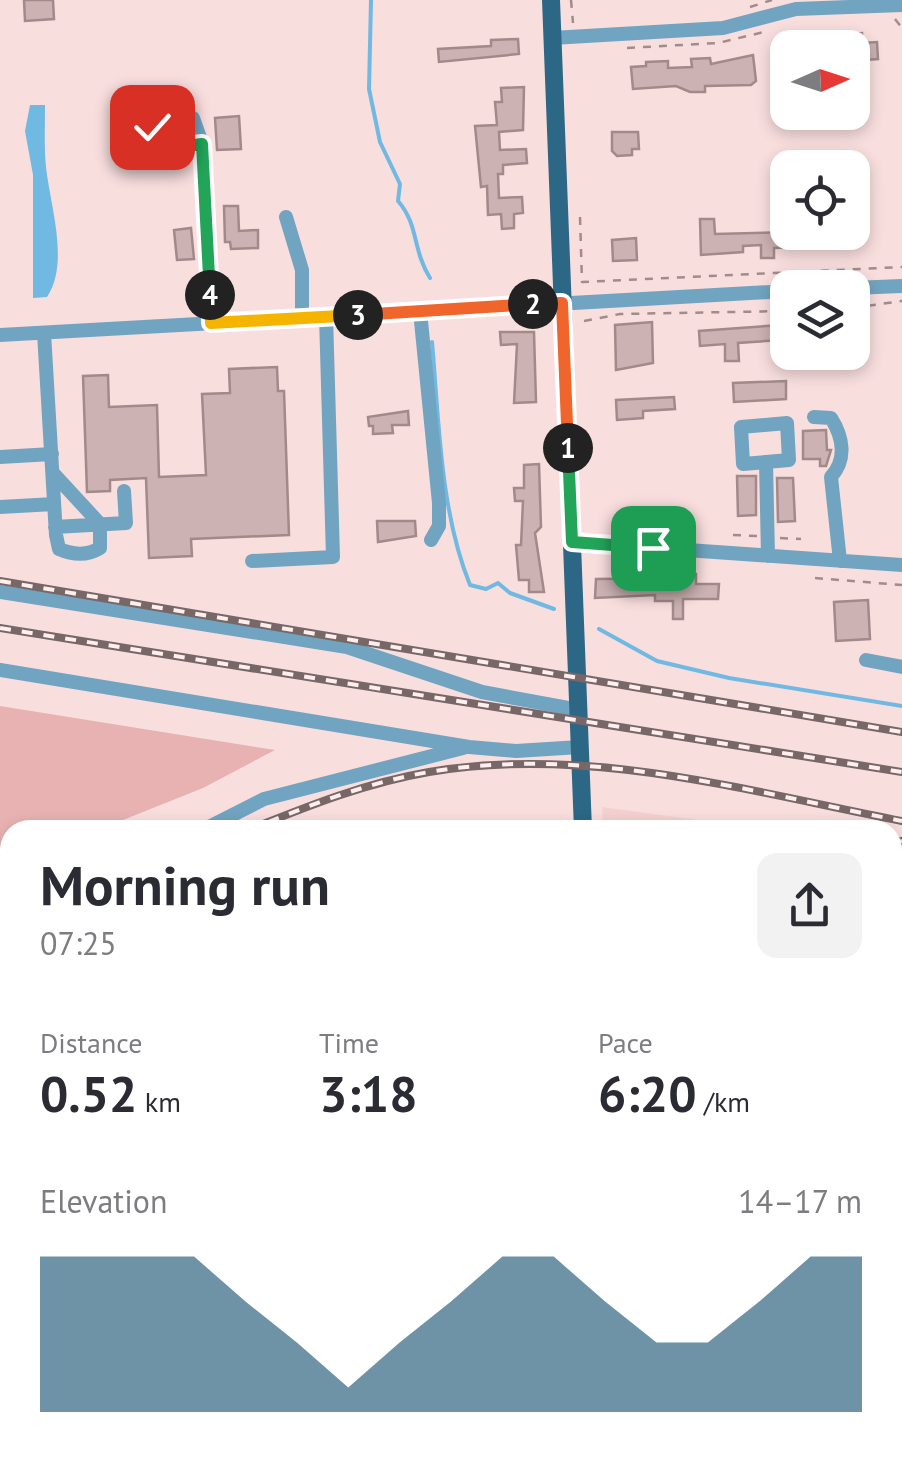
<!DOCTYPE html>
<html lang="en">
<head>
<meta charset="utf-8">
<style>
	:root { --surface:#fff; --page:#f2f2f3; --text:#2b2b33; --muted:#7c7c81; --accent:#316682 }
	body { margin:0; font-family:"PT Sans",sans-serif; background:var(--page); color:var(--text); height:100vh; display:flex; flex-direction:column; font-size:38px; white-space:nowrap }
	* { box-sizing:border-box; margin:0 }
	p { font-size:32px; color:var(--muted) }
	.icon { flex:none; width:55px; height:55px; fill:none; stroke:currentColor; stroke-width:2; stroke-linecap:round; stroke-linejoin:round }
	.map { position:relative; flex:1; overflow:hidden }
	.panel { position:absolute; left:0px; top:820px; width:902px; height:642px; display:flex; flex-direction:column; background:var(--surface); border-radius:30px 30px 0 0; box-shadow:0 5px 15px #0003 }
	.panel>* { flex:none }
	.needle { width:65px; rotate:87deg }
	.fabs { position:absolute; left:770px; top:30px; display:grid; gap:20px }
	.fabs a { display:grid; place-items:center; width:100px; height:100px; border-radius:20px; background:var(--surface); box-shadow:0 5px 15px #0003; font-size:50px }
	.pin { position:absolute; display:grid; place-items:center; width:85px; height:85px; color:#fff; margin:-42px; border-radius:20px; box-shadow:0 5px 15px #0006 }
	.km { position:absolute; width:50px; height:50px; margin:-25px; border-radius:50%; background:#222; color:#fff; font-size:28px; line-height:50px; text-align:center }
	.round { display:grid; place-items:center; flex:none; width:105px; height:105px; border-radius:20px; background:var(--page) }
	.head { display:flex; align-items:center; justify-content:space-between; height:170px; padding:0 40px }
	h1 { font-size:55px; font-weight:800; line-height:75px }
	.metrics { display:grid; grid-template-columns:repeat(3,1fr); gap:15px; height:170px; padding:10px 40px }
	.metrics div { display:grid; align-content:center }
	.metrics b { font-size:50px; font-weight:800 }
	.metrics small { font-size:28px; font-weight:400 }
	.metrics p { font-size:28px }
	.chart { height:280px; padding:20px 40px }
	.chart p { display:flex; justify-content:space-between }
	.chart svg { width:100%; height:180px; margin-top:10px; fill:var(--accent); opacity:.7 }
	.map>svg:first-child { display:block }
	.built { fill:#f4d1d0 }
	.green { fill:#e8b2b2 }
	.water { fill:#70b9e2 }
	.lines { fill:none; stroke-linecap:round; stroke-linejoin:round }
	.stream { stroke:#70b9e2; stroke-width:4 }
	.building { fill:#ccb2b2; stroke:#a28a8a; stroke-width:2.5 }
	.path { stroke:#a08c8c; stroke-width:2.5; stroke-dasharray:8 8; stroke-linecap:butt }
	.minor { stroke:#71a4c1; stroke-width:14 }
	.major { stroke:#2c6786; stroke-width:18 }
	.rail-casing { stroke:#786767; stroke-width:8 }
	.rail { stroke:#fee; stroke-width:4; stroke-dasharray:11; stroke-linecap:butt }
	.split-1-casing { stroke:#fff; stroke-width:20 }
	.split-2-casing { stroke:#fff; stroke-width:20 }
	.split-3-casing { stroke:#fff; stroke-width:20 }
	.split-4-casing { stroke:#fff; stroke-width:20 }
	.split-5-casing { stroke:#fff; stroke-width:20 }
	.split-6-casing { stroke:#fff; stroke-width:20 }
	.split-1 { stroke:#22a559; stroke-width:12 }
	.split-2 { stroke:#f0652b; stroke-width:12 }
	.split-3 { stroke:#f0652b; stroke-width:12 }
	.split-4 { stroke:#f5b400; stroke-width:12 }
	.split-5 { stroke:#22a559; stroke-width:12 }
	.split-6 { stroke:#f5b400; stroke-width:12 }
</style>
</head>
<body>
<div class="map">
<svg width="902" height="1461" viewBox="0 0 902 1461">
	<rect width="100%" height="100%" fill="#f9dede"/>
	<path class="built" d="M602,807L772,830H603Z
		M893,846L902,847V995L893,996Z"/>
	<path class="green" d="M0,706L275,750L203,788L98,830H10V865L0,869Z
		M10,1062V1452L27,1453L26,1461H0V1063Z
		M572,1452V1461H322L320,1453Z"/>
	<path class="water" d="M30,105H45C45,125 44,147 46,167C50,205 70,263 47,297L33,298V175L25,131Z"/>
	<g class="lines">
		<path class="stream" d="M371,0L369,89L380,142L400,184L398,201C419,225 412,249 430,278
			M432,342C439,421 440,511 470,585L486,589L498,583L510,593L554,609
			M599,629L657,661L729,678L902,706"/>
	</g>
	<path class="building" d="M24,0H53L54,19L25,21Z
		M862,33V43L877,42L878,59L852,61V48H842L841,35Z
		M518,39L519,54L439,62L438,49L491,46V40Z
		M753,55L756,81L751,85L705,86V92H690L676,86L633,89L631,67L646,66V62L668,61V68L692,67L691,59L710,58L711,64Z
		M524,87L523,130L499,132L500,150L526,149L527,163L503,165V174H498L499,198L522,197L523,213L514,214V228L502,229L501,214L488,215L487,186L481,187L475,126L497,125L495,102H502L501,88Z
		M239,116L241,149L217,150L215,118Z
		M612,132H638L639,149H632V155L617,156L612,151Z
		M224,206H238L239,231L258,230V248L231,249L230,242H225Z
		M700,219H714L715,234L796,232V247L774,248V258H761V245L743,246V252L701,255Z
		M191,228L194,259L177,260L174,230Z
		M636,238L637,260L613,261L612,240Z
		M652,322L653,363L616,370L615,325Z
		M780,325L781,340L738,343L739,361H725V344L700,346L699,331Z
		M500,332H534L536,402L514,403L517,344L501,345Z
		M277,367L278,391H284L289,535L191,539L192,556L149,558L146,478L110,480V491L87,492L83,376L108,375L109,407L157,405L159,477L206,475L202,394L230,393L229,369Z
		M786,381V399L734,402L733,383Z
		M674,397L675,409L643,411V418L617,420L616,400Z
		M408,411L409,425H392L393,433L373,434V426H369L368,417Z
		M826,430L827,450H831L826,466H820V459H803V431Z
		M539,464L541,527L535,533L544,592H529V580H519L516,545H521L523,501H515L514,488H524V465Z
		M737,476H756V515L738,516Z
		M777,478H793L795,521L778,522Z
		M377,521H415L416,536L378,542Z
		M681,574H696V584H719L718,599H683V619H673V601H655V595L595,598L596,579L681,578Z
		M868,600L870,639L836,641L834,602Z
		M10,969V1040H4L0,970Z"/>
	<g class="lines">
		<path class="path" d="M571,0L573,23
			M750,7L772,0
			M895,19L902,28
			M627,48L718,43L764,32
			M580,217L582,282L902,267
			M852,308L902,301
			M584,321L620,314L788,311
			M733,535L757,536
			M780,538L801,539
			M815,578L902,585
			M8,1172L10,1198
			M98,1452L99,1461
			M171,1452V1461"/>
		<path class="minor" d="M552,38L723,28L796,9L902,5
			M202,143L173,148L155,144L152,127L158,115L171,110L193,118L202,143L211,323
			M286,217L302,270V318
			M852,288L902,286
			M420,311L439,503V526L431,540
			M44,333L56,535L59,549C73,555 87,556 100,548V524L53,473
			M0,335L788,291
			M814,417L831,418C843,437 847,459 831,477L840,561
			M0,457L52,454
			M766,462L743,464L741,427L787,423L789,460L766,462L768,556
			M0,507L54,504
			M55,527L126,523L124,491
			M572,542L902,565
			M252,561L333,557L326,316
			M0,592L347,647L482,692L579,710
			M866,660L902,667
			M0,670L469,747L516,751L580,747
			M203,830L264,799L463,748
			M0,921L10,917
			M896,1007L902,1175
			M892,1433L902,1432
			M116,1452L117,1461
			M151,1452V1461
			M303,1452V1461
			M715,1452V1461
			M815,1452V1461
			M45,1461L46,1452"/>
		<path class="major" d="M551,0L583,830
			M605,1452L606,1461"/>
		<g class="rail-casing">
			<path id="rail" d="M0,581L902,732
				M0,628L902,772
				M248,830C308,806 365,783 429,772C588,745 747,791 902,821
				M892,843L902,841
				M0,932L10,928"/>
		</g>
		<use href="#rail" class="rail"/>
	</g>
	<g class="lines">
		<g class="split-1-casing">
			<path id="split-1" d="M568,448L572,542L653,548"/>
		</g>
		<g class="split-2-casing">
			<path id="split-2" d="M533,304L562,303L568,448"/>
		</g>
		<g class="split-3-casing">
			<path id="split-3" d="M358,315L533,304"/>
		</g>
		<g class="split-4-casing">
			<path id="split-4" d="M210,295L211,323L358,315"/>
		</g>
		<g class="split-5-casing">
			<path id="split-5" d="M179,147L202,144L210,295"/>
		</g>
		<g class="split-6-casing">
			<path id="split-6" d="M152,127L155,144L179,147"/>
		</g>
		<use href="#split-1" class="split-1"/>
		<use href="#split-2" class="split-2"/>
		<use href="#split-3" class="split-3"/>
		<use href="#split-4" class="split-4"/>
		<use href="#split-5" class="split-5"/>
		<use href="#split-6" class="split-6"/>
	</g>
</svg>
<div class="fabs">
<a><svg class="needle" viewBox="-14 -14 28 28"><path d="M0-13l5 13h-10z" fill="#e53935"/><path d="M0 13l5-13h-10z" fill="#7c7c81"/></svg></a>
<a><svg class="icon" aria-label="locate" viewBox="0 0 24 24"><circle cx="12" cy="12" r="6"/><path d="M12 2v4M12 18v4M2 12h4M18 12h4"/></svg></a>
<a><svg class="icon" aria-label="layers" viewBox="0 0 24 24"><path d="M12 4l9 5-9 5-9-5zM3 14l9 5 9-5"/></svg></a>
</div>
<div class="pin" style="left:653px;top:548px;background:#1e9e55"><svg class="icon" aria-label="arrive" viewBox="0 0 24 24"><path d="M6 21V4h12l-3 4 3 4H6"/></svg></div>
<div class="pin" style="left:152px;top:127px;background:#d93025"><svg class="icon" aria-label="check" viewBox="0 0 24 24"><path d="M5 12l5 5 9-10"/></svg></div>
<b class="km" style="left:568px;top:448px">1</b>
<b class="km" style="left:533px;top:304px">2</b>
<b class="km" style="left:358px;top:315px">3</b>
<b class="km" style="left:210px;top:295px">4</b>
<section class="panel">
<div class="head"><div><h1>Morning run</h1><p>07:25</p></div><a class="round"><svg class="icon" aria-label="share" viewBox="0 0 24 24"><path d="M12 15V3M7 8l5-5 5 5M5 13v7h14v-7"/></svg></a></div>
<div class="metrics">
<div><p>Distance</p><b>0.52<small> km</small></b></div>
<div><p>Time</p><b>3:18</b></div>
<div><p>Pace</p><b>6:20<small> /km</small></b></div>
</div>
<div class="chart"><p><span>Elevation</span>14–17 m</p>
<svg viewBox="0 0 160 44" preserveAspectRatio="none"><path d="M0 44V6L10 6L20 6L30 6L40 17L50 27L60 38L70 27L80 17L90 6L100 6L110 17L120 27L130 27L140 17L150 6L160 6V44z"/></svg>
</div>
</section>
</div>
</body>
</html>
